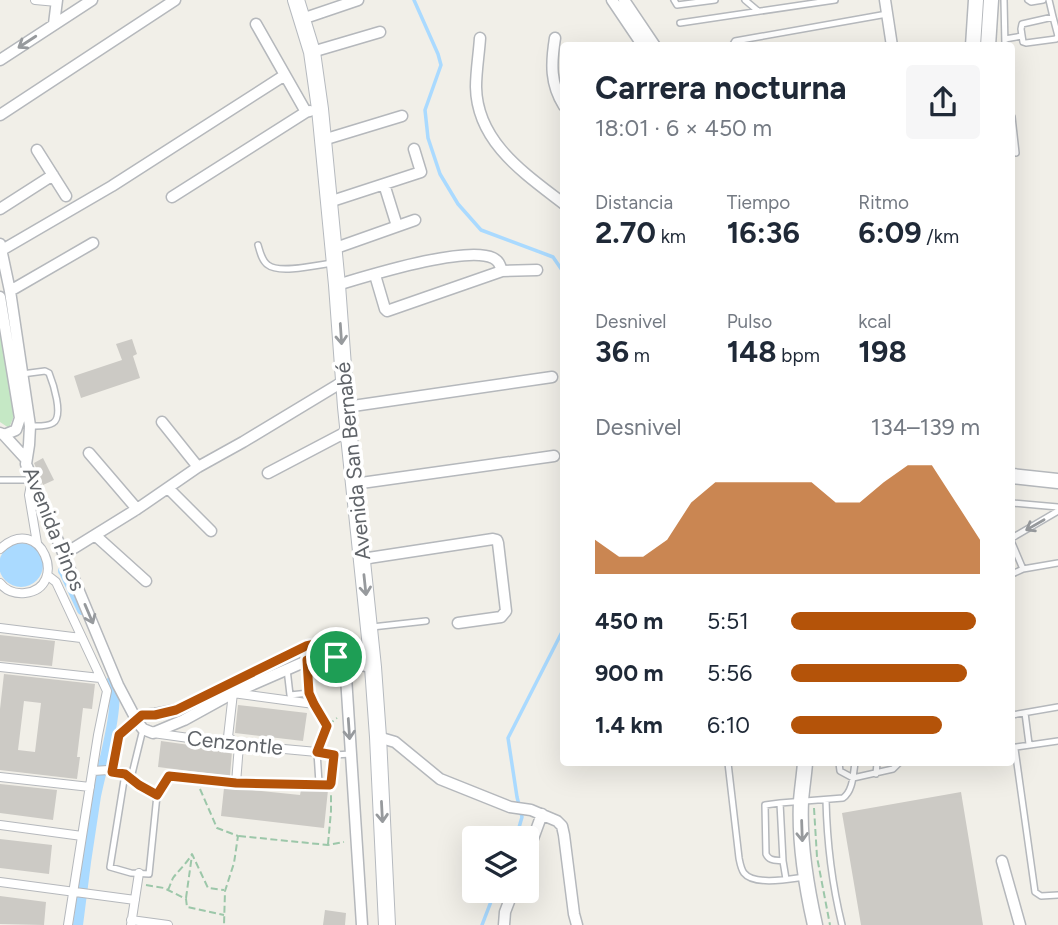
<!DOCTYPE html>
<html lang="es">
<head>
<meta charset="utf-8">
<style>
	:root { --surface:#fff; --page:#f6f6f7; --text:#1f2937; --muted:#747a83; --accent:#b45309 }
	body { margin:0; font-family:Figtree,sans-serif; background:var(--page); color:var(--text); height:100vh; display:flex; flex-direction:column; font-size:26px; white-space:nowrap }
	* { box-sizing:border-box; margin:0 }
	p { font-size:23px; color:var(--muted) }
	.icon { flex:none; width:38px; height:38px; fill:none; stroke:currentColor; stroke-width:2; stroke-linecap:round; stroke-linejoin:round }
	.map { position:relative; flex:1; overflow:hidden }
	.side { position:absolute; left:560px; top:42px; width:455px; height:724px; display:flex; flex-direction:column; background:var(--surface); border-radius:7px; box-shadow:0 7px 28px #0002 }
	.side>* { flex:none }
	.buttons { position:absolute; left:462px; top:826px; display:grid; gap:14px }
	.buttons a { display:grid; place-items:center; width:77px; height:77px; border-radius:7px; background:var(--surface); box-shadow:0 7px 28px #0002; font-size:35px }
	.pin { position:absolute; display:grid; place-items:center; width:60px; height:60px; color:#fff; margin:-30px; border:4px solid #fff; border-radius:50%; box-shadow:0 2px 7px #0007 }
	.round { display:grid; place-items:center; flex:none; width:74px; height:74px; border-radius:7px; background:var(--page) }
	.summary { display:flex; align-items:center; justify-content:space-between; height:119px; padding:0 35px }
	h1 { font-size:32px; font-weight:700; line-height:52px }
	.stats { display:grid; grid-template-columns:repeat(3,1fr); gap:10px; height:119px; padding:7px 35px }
	.stats div { display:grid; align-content:center }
	.stats b { font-size:30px; font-weight:700 }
	.stats small { font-size:19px; font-weight:400 }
	.stats p { font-size:19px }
	.chart { height:196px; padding:14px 35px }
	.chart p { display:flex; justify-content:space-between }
	.chart svg { width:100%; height:126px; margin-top:7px; fill:var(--accent); opacity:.7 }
	ul { padding:0 35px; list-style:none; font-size:23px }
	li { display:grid; grid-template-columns:112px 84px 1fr; align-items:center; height:52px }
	li i { height:18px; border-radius:9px; background:var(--accent) }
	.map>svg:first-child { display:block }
	.green { fill:#c5e8c5 }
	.water { fill:#aadaff }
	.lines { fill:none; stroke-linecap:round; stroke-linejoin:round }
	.stream { stroke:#aadaff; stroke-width:3.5 }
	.canal { stroke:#aadaff; stroke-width:10 }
	.building { fill:#cccac5; fill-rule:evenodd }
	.service-casing { stroke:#b5b8bc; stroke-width:8 }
	.pedestrian-casing { stroke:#b5b8bc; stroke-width:10 }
	.minor-casing { stroke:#b5b8bc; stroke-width:13 }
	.tertiary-casing { stroke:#b5b8bc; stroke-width:17 }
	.secondary-casing { stroke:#b6babf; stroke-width:18 }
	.path { stroke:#9cc7a9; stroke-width:2; stroke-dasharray:7 3.5; stroke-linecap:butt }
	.service { stroke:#fff; stroke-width:5 }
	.pedestrian { stroke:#fff; stroke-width:8 }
	.minor { stroke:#fff; stroke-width:10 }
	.tertiary { stroke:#fff; stroke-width:14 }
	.secondary { stroke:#fff; stroke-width:16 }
	.oneway { stroke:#979a9d }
	.route-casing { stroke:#fff; stroke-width:14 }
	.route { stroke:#b45309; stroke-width:9 }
	.labels { text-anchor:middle; stroke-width:7; stroke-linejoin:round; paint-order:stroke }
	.street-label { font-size:21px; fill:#5f6368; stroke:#fff }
</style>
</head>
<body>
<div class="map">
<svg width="1058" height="925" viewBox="0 0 1058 925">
	<rect width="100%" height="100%" fill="#f1efe8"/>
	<path class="green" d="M0,331L14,416L9,428L0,422Z"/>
	<path class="water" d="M-1 565a22 22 0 1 1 44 0a22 22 0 1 1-44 0Z"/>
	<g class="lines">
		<path class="stream" d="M414,0L438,54L441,65L425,110L428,138L440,174L458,204L481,230L553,257L564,273
			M516,838L522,817L517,797L508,738L564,628
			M482,925L495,891"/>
		<path class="canal" d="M63,571L64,572L82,610
			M78,925C83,882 89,839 96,796C101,770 122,701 112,680"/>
	</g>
	<path class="building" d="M132,339L137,354L133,356L140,378L81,398L74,376L122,360L116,344Z
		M43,458L54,480L43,485L34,463Z
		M0,635L55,641L52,666L0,661Z
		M4,674L95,684L92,709L83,708L77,757H80L77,779L0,770V709ZM24,701L41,703L35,752L18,750Z
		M238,705L307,713L303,741L235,733Z
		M161,741L232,751L230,776L158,767Z
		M0,784L57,790L53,820L0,813Z
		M224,788L252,790L300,795L301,790H328L324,828L221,816Z
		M961,792L983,925H861L842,813Z
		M0,839L52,845L49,874L0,868Z
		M0,896L46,902L44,925L0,924Z
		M325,910L346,913L345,925H323Z"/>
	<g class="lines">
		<g class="service-casing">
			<path id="service" d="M674,0L677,5L715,0
				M745,0L758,11
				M1004,0L1005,46
				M1028,0L1031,2L1043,0
				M1049,0L1053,17
				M1053,17L1058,36L1056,39L1026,43L1023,42L1021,29L1022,24Z
				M680,23L835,0
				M1005,39L1022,36
				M732,46L735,41L887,14
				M1012,117L1016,153
				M258,245C260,252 262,261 268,265C279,274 318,265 332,263
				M22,374L45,371L49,373C53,383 64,416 53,423C47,427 36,426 30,426
				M0,480H32
				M1012,503L1058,507
				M1012,538L1058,511
				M1012,543L1023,569
				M1012,574L1023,569L1058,563
				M372,627L426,621
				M287,669L290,695L309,693L307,661
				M1025,713L1029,744
				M1012,715L1058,707
				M1058,741L1016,747L1015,749L1035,892L1041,896L1058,895
				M334,755L331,783L327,785L319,783L317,752L334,755L351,754
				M728,763L739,858C740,863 741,869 744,873C754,886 790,879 805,877
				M839,763L840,771L853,778L893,769L899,763
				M125,774L139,785L157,795L149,874L131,873L110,867Z
				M876,774L877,763
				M131,778L143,729
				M826,800C827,843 832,884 842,925
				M780,803L783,861L786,879
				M783,861C775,860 769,861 766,854L765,805L780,803L843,798C853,791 853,775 855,763"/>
		</g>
		<g class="pedestrian-casing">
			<path id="pedestrian" d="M35,0L57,2
				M32,480L29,495L37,543
				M0,549C41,511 70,588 25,593C15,594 6,591 0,583
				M47,575L56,582L107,691L98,735L68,925
				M0,628L81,638
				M0,667L100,678
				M153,733L239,745L317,752
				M93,771L108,770L125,774
				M0,777L90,787
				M236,783H319
				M157,795L169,776L236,783L239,745L228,737L233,693L314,704
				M0,825L82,836
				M0,882L135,900
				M131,920L168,925
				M131,925L139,873"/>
		</g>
		<g class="minor-casing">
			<path id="minor" d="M612,0L643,46
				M624,0L655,46
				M885,0L892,46
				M302,19L358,0
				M54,24L57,0
				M256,24L306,112L310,111
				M480,38C479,54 476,71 476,87C477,142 524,173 564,204
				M555,38C551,63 550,84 564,106
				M312,52L380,32
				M0,60L92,0
				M0,115L175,0
				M323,140L402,116
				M37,150L66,196
				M384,184L397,226
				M172,197L306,112
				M329,202L421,172L414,149
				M0,209L53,175
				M0,244L10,291L30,426L29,445L26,464L118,685L138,723L143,729L153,733L184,720L233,693L318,656L328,655L354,664L373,667
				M333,249L415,220
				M2,250L112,186L285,75
				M375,275L385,309L387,311L502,271L537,270
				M337,285C368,276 466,245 493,258C499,261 500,265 502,271
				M10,291L93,243
				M0,297L20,418L16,430L4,435
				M346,407L552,377
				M162,422L198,467
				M0,433L4,435L26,459
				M89,453L137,509
				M268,473L348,431
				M354,484L554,456
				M168,488L211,531
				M96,536L146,581
				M74,548L137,509L198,467L243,442L344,381
				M362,559L493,539L497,540L498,543L506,611L501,617L458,623
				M345,661L362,925
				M137,721L142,715L155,714L176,710L306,646C318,644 324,648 333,655
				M378,737L395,742L440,779L510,807L531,810L557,821L562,826L564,835L574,914L577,925
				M527,855L542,814
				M1002,861L1020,925
				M504,925L505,912L513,891"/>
		</g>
		<g class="tertiary-casing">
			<path id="tertiary" d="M973,46L976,0
				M988,46L991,0
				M1012,476L1058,481
				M805,763C804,776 802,788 801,801C799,842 806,885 815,925"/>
		</g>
		<g class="secondary-casing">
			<path id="secondary" d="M296,0L312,52L320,109L337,285L346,407L373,667L378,737L387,925"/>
		</g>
		<path class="path" d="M319,712L327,726L321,742
			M328,725L337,718
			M113,763L119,735L128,728
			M200,789L217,828L238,836L234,863L225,891L224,925
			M814,808L817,857L830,925
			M239,836L328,845L344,842
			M328,844L331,811V791
			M146,885L164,888L186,899L187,907L224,915
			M168,890C170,886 171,882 173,878C179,870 187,863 192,854L208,888L224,890
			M186,898L192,855"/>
		<use href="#service" class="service"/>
		<use href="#pedestrian" class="pedestrian"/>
		<use href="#minor" class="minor"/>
		<use href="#tertiary" class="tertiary"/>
		<use href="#secondary" class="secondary"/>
	</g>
	<defs><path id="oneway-shaft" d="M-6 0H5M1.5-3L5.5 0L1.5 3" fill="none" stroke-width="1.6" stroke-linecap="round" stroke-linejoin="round" transform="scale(1.75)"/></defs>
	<g class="oneway">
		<use href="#oneway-shaft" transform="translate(27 42) rotate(147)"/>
		<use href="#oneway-shaft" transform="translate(341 334) rotate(86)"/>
		<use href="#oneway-shaft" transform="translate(1035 525) rotate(150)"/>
		<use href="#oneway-shaft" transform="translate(365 585) rotate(84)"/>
		<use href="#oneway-shaft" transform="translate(89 614) rotate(67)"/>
		<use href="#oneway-shaft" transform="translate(349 729) rotate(86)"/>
		<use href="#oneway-shaft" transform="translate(382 812) rotate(87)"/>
		<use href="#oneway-shaft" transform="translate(802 831) rotate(88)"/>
	</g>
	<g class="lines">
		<g class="route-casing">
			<path id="route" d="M315,644L324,648L336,657L323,655L307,660L309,693L314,704L327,726L317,752L334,755L331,783L330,785L236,783L169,776L157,795L139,785L125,774L112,772L119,735L142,715H155L176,710L306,646Z"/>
		</g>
		<use href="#route" class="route"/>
	</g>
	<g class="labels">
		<g class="street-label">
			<text transform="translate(353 461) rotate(-96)" y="7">Avenida San Bernabé</text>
			<text transform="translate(54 529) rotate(68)" y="7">Avenida Pinos</text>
			<text transform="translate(235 743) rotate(6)" y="7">Cenzontle</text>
		</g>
	</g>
</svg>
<div class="buttons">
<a><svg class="icon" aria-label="layers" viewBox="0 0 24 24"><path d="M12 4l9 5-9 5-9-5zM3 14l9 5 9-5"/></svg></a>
</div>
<div class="pin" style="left:336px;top:657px;background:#1e9e55"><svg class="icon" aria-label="arrive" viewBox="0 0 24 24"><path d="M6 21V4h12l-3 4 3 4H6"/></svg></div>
<section class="side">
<div class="summary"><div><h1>Carrera nocturna</h1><p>18:01 · 6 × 450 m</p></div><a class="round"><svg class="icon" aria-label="share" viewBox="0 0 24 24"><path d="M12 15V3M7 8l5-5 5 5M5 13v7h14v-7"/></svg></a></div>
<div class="stats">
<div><p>Distancia</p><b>2.70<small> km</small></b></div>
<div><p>Tiempo</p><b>16:36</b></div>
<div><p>Ritmo</p><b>6:09<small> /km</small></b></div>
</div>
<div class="stats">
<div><p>Desnivel</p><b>36<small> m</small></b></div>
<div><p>Pulso</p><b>148<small> bpm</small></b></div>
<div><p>kcal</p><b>198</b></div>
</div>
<div class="chart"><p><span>Desnivel</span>134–139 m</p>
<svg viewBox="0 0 160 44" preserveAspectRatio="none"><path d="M0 44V32L10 38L20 38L30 32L40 19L50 12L60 12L70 12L80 12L90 12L100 19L110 19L120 12L130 6L140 6L150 19L160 32V44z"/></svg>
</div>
<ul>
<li><b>450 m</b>5:51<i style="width:98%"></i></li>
<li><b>900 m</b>5:56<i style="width:93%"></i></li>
<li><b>1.4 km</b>6:10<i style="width:80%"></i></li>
</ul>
</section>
</div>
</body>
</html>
